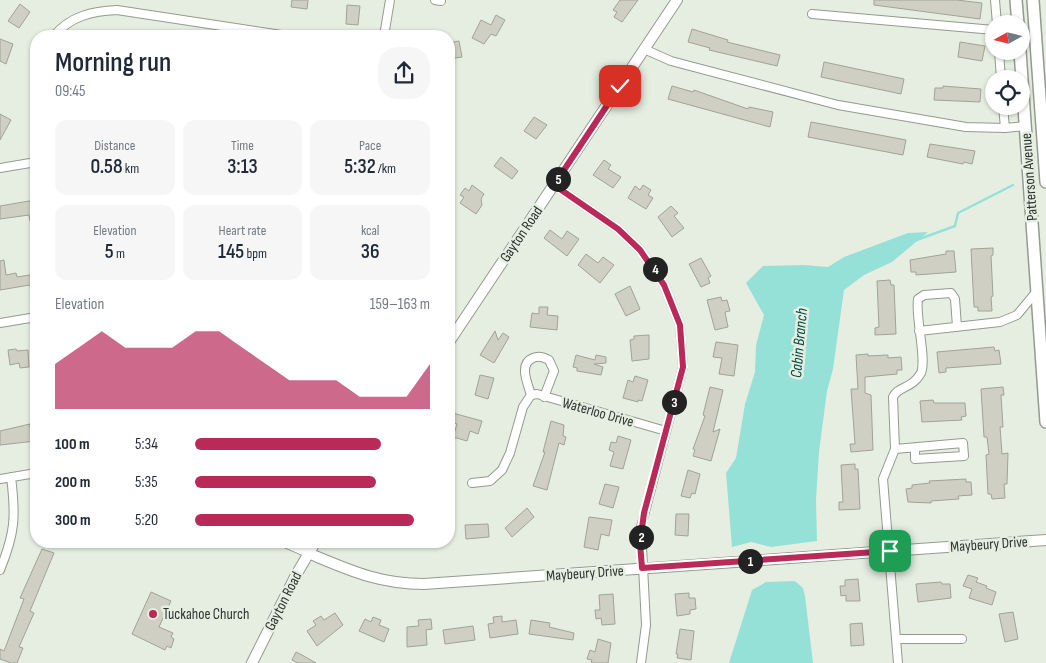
<!DOCTYPE html>
<html lang="en">
<head>
<meta charset="utf-8">
<style>
	:root { --surface:#fff; --page:#f6f6f7; --text:#1f2937; --muted:#747a83; --accent:#b92a59 }
	body { margin:0; font-family:"Sofia Sans Condensed",sans-serif; background:var(--page); color:var(--text); height:100vh; display:flex; flex-direction:column; font-size:19px; white-space:nowrap }
	* { box-sizing:border-box; margin:0 }
	p { font-size:16px; color:var(--muted) }
	.icon { flex:none; width:28px; height:28px; fill:none; stroke:currentColor; stroke-width:2; stroke-linecap:round; stroke-linejoin:round }
	.map { position:relative; flex:1; overflow:hidden }
	.sheet { position:absolute; left:30px; top:30px; width:425px; height:518px; display:flex; flex-direction:column; background:var(--surface); border-radius:20px; box-shadow:0 1px 4px #0004 }
	.sheet>* { flex:none }
	.needle { width:32px; rotate:262deg }
	.tools { position:absolute; left:985px; top:15px; display:grid; gap:10px }
	.tools a { display:grid; place-items:center; width:45px; height:45px; border-radius:50%; background:var(--surface); box-shadow:0 1px 4px #0004; font-size:25px }
	.pin { position:absolute; display:grid; place-items:center; width:42px; height:42px; color:#fff; margin:-21px; border-radius:10px; box-shadow:0 2px 8px #0006 }
	.km { position:absolute; width:25px; height:25px; margin:-12px; border-radius:50%; background:#222; color:#fff; font-size:14px; line-height:25px; text-align:center }
	.round { display:grid; place-items:center; flex:none; width:52px; height:52px; border-radius:20px; background:var(--page) }
	.summary { display:flex; align-items:center; justify-content:space-between; height:85px; padding:0 25px }
	h1 { font-size:28px; font-weight:600; line-height:38px }
	.metrics { display:grid; grid-template-columns:repeat(3,1fr); gap:8px; height:85px; padding:5px 25px }
	.metrics div { display:grid; align-content:center; border-radius:12px; background:var(--page); text-align:center }
	.metrics b { font-size:21px; font-weight:600 }
	.metrics small { font-size:14px; font-weight:400 }
	.metrics p { font-size:14px }
	.chart { height:140px; padding:10px 25px }
	.chart p { display:flex; justify-content:space-between }
	.chart svg { width:100%; height:90px; margin-top:5px; fill:var(--accent); opacity:.7 }
	ul { padding:0 25px; list-style:none; font-size:16px }
	li { display:grid; grid-template-columns:80px 60px 1fr; align-items:center; height:38px }
	li i { height:12px; border-radius:6px; background:var(--accent) }
	.map>svg:first-child { display:block }
	.water { fill:#95e1d8 }
	.lines { fill:none; stroke-linecap:round; stroke-linejoin:round }
	.stream { stroke:#95e1d8; stroke-width:2.5 }
	.building { fill:#cfd0c3; stroke:#a2a296 }
	.street-casing { stroke:#939a8f; stroke-width:10 }
	.secondary-casing { stroke:#939a8f; stroke-width:12 }
	.primary-casing { stroke:#939a8f; stroke-width:14 }
	.street { stroke:#fff; stroke-width:8 }
	.secondary { stroke:#fff; stroke-width:10 }
	.primary { stroke:#fff; stroke-width:11 }
	.route-casing { stroke:#fff; stroke-width:10 }
	.route { stroke:#b92a59; stroke-width:6 }
	.poi-dot { fill:#b92a59; stroke:#e6eee2; stroke-width:2 }
	.labels { text-anchor:middle; stroke-width:5; stroke-linejoin:round; paint-order:stroke }
	.street-label { font-size:15px; fill:#2f322e; stroke:#e6eee2 }
	.poi-label { font-size:15px; fill:#2f322e; stroke:#e6eee2; text-anchor:start }
	.water-label { font-size:16px; font-style:italic; fill:#024b45; stroke:#e6eee2 }
</style>
</head>
<body>
<div class="map">
<svg width="1046" height="663" viewBox="0 0 1046 663">
	<rect width="100%" height="100%" fill="#e6eee2"/>
	<path class="water" d="M928,232L892,262L864,275L844,290L833,369L827,391L819,452L816,500L817,541L771,547L751,542L732,547L726,473L736,458L745,404L755,372L756,345L764,315L746,283L763,266L804,265L828,267L844,257L908,233Z
		M795,581L803,588L805,596L813,663H729L752,590L766,582Z"/>
	<g class="lines">
		<path class="stream" d="M914,241L955,226L958,213L1013,185"/>
	</g>
	<path class="building" d="M292,0H308L307,9L291,7Z
		M620,0H638L622,22L614,17L617,12L613,10Z
		M874,0H957L982,3L980,19L874,5Z
		M20,4L30,12L19,28L8,21Z
		M347,5L360,6L358,25L346,24Z
		M496,15L505,20L496,36L491,34L484,44L472,38L481,20L491,25Z
		M692,29L728,40L727,42L780,55L777,66L709,50L710,48L688,42Z
		M0,39L13,44L6,64L0,61Z
		M459,41L462,57L449,59V43Z
		M960,42L985,46L982,61L958,57Z
		M824,62L904,79L901,94L821,77Z
		M672,86L693,92L694,90L748,109L749,107L773,112L770,127L668,99Z
		M943,86L981,89L980,102L934,100L935,88H943Z
		M0,114L11,120L0,140Z
		M534,117L547,125L536,139L524,131Z
		M811,122L906,140L903,155L808,137Z
		M930,144L975,151L972,164L964,162L963,164L927,157Z
		M501,157L518,171L512,179L494,166Z
		M604,160L611,165L608,169L621,177L613,188L593,175Z
		M472,185L484,194L481,199L482,205L476,214L460,203L464,197L460,195L465,188L469,191Z
		M643,185L651,190L648,195L653,198L646,209L628,198L635,186L640,190Z
		M35,200L36,220L30,221L29,215L0,219V206Z
		M671,206L678,213L674,216L684,228L672,237L658,217Z
		M550,230L562,239L567,231L579,239L567,256L544,238Z
		M993,248V255L991,256L993,296L991,297L992,311H978V307H974L971,249Z
		M946,251H954L956,272L916,275V272H911L910,260L946,254Z
		M586,254L598,263L603,257L614,265L600,283L578,265Z
		M701,258L711,276L708,278L710,283L701,287L689,264Z
		M4,260L6,275L16,273L17,277L36,274V299L32,300L30,285L0,290V261Z
		M890,280L891,285H894L896,334L875,335V328L879,327L877,281Z
		M630,286L640,309L626,316L615,294Z
		M721,297L722,301L727,300L730,311L725,312L728,327L715,330L707,300Z
		M539,307H548L547,315L558,316L557,330L530,327L532,313L539,314Z
		M495,331L498,340L503,333L509,337L494,363L480,355Z
		M649,335V359L632,361L630,340L634,339V336Z
		M716,342L738,345L734,376L719,374L722,358L713,357Z
		M994,347L995,351L999,350L1001,364L946,368V372L939,373L937,352Z
		M16,349L17,351L28,350L29,367L20,368L19,363L10,365L8,350Z
		M868,354V356L888,355V358L901,357L902,370H897V374L865,377V393L871,395L873,450L851,452L850,444H855L851,389H858L856,355Z
		M576,355L595,360L596,355L606,357V363L594,364L603,367L601,375L577,371V368L573,367Z
		M480,375L494,378L488,399L475,395Z
		M635,376L648,380L642,401L638,400V402L623,398L628,380L633,382Z
		M710,387L723,390L713,432L720,429L711,461L693,456L695,450L693,449L705,416L703,415Z
		M1003,387L1004,395H1001L1003,427H1000L1002,454L1008,453L1007,484H1004L1005,498L992,499L991,494H988L986,455L989,454L987,437H984L981,389Z
		M933,400L934,403H965L966,416L961,417L962,420L922,422L920,401Z
		M449,412L482,421L478,434L470,431L467,441L453,437L457,424L449,421Z
		M551,421L564,425L563,436L566,437L564,445L559,443L547,490L533,486L545,452H543Z
		M30,424V428H36V441L0,445V431Z
		M618,436L631,440L623,469L610,466L614,452L609,450L611,442L616,443Z
		M855,464V469H858L860,509L839,510V502H843L841,465Z
		M688,470L700,474L695,494L692,493L690,498L681,496Z
		M966,479V482H971L972,495L958,496L959,499L931,501V503L908,502L906,489L912,488V485L930,483L929,481Z
		M605,484L619,487L613,508L599,504Z
		M527,508L534,517L512,537L505,528Z
		M676,514H689L688,536L675,535Z
		M589,517L612,520L609,536L601,534L598,550L584,547Z
		M488,524L489,537L466,539L465,525Z
		M42,549L54,553L30,611L34,613L19,647L23,648L17,663H11L0,659V649L4,651L24,599L20,598Z
		M968,575L978,578L976,582L987,586L986,588L996,592L992,605L969,598L972,589L963,586Z
		M858,579L860,601H846V595L841,596L840,586H845V580Z
		M941,582L942,584H950L951,598L918,602L916,584Z
		M151,592L171,601L159,627L173,633L171,637L174,639L171,648L167,646L165,650L132,634Z
		M689,593V598H695L696,609L690,610V614L677,616L675,594Z
		M613,594L615,624L602,625L601,618L596,619L595,610H600L599,595Z
		M1013,612L1018,639L1005,642L999,614Z
		M335,613L343,625L317,646L307,631L316,625L313,621L321,616L324,620Z
		M502,616V622L516,620L518,634L490,638L488,624L494,623L493,617Z
		M373,617L381,620L379,625L389,629L384,642L359,631L365,619L371,622Z
		M431,619L432,629L426,630L427,645L407,647V627L419,626L418,620Z
		M531,620L550,623L549,627L574,633L573,640L529,634Z
		M862,623L864,645L851,646L850,624Z
		M473,626L475,640L445,644L443,630Z
		M680,629L694,631L691,660L677,658L678,654H676Z
		M598,639L611,643L608,663H591L592,660L587,659L590,650L595,652Z
		M296,652L302,655L316,663H298L292,660Z"/>
	<g class="lines">
		<g class="street-casing">
			<path id="street" d="M435,0L441,1
				M995,0L997,24
				M812,14L994,30
				M54,36C70,16 93,11 117,10L288,36
				M384,36L390,0
				M644,49L671,61L838,105L966,127L1005,128L1026,126
				M999,51L1001,79
				M36,74V93
				M1003,106L1005,128
				M0,168L36,162
				M554,185L618,229L640,250L664,285L680,325L683,367L641,527L646,625L641,663
				M0,323L36,317
				M919,331L1000,322L1017,315L1037,291
				M531,395L537,394L666,431
				M531,395C528,384 518,364 533,358C539,355 544,357 549,360L554,371L544,397
				M895,449L963,443L964,456L915,459V448
				M0,479L36,473
				M472,483L490,481L502,470L510,453L523,407L531,395
				M280,541L308,553
				M0,570C15,533 16,517 11,477
				M896,639H962
				M898,663L883,479L895,449L893,397C898,386 912,389 921,373C927,359 915,317 918,299L924,295L951,293L955,299L957,327"/>
		</g>
		<g class="secondary-casing">
			<path id="secondary" d="M449,342L677,0
				M308,553C349,570 378,584 424,584L1046,540
				M252,663L296,575L316,541"/>
		</g>
		<g class="primary-casing">
			<path id="primary" d="M1016,0L1018,24
				M1033,0L1046,182
				M1020,51L1046,422"/>
		</g>
		<use href="#street" class="street"/>
		<use href="#secondary" class="secondary"/>
		<use href="#primary" class="primary"/>
	</g>
	<g class="lines">
		<g class="route-casing">
			<path id="route" d="M620,86L554,185L618,229L640,250L664,285L680,325L683,367L644,513L640,543L642,568L890,551"/>
		</g>
		<use href="#route" class="route"/>
	</g>
	<circle class="poi-dot" cx="153" cy="614" r="5"/>
	<g class="labels">
		<g class="street-label">
			<text transform="translate(1029 177) rotate(-94)" y="5">Patterson Avenue</text>
			<text transform="translate(521 234) rotate(-56)" y="5">Gayton Road</text>
			<text transform="translate(598 412) rotate(16)" y="5">Waterloo Drive</text>
			<text transform="translate(989 544) rotate(-4)" y="5">Maybeury Drive</text>
			<text transform="translate(585 573) rotate(-4)" y="5">Maybeury Drive</text>
			<text transform="translate(283 601) rotate(-63)" y="5">Gayton Road</text>
		</g>
		<g class="poi-label">
			<text x="163" y="619">Tuckahoe Church</text>
		</g>
		<g class="water-label">
			<text transform="translate(798 343) rotate(-85)" y="6">Cabin Branch</text>
		</g>
	</g>
</svg>
<div class="tools">
<a><svg class="needle" viewBox="-14 -14 28 28"><path d="M0-13l5 13h-10z" fill="#e53935"/><path d="M0 13l5-13h-10z" fill="#747a83"/></svg></a>
<a><svg class="icon" aria-label="locate" viewBox="0 0 24 24"><circle cx="12" cy="12" r="6"/><path d="M12 2v4M12 18v4M2 12h4M18 12h4"/></svg></a>
</div>
<div class="pin" style="left:890px;top:551px;background:#1e9e55"><svg class="icon" aria-label="arrive" viewBox="0 0 24 24"><path d="M6 21V4h12l-3 4 3 4H6"/></svg></div>
<div class="pin" style="left:620px;top:86px;background:#d93025"><svg class="icon" aria-label="check" viewBox="0 0 24 24"><path d="M5 12l5 5 9-10"/></svg></div>
<b class="km" style="left:750px;top:561px">1</b>
<b class="km" style="left:641px;top:537px">2</b>
<b class="km" style="left:674px;top:402px">3</b>
<b class="km" style="left:655px;top:269px">4</b>
<b class="km" style="left:558px;top:179px">5</b>
<section class="sheet">
<div class="summary"><div><h1>Morning run</h1><p>09:45</p></div><a class="round"><svg class="icon" aria-label="share" viewBox="0 0 24 24"><path d="M12 15V3M7 8l5-5 5 5M5 13v7h14v-7"/></svg></a></div>
<div class="metrics">
<div><p>Distance</p><b>0.58<small> km</small></b></div>
<div><p>Time</p><b>3:13</b></div>
<div><p>Pace</p><b>5:32<small> /km</small></b></div>
</div>
<div class="metrics">
<div><p>Elevation</p><b>5<small> m</small></b></div>
<div><p>Heart rate</p><b>145<small> bpm</small></b></div>
<div><p>kcal</p><b>36</b></div>
</div>
<div class="chart"><p><span>Elevation</span>159–163 m</p>
<svg viewBox="0 0 160 44" preserveAspectRatio="none"><path d="M0 44V22L10 14L20 6L30 14L40 14L50 14L60 6L70 6L80 14L90 22L100 30L110 30L120 30L130 38L140 38L150 38L160 22V44z"/></svg>
</div>
<ul>
<li><b>100 m</b>5:34<i style="width:79%"></i></li>
<li><b>200 m</b>5:35<i style="width:77%"></i></li>
<li><b>300 m</b>5:20<i style="width:93%"></i></li>
</ul>
</section>
</div>
</body>
</html>
